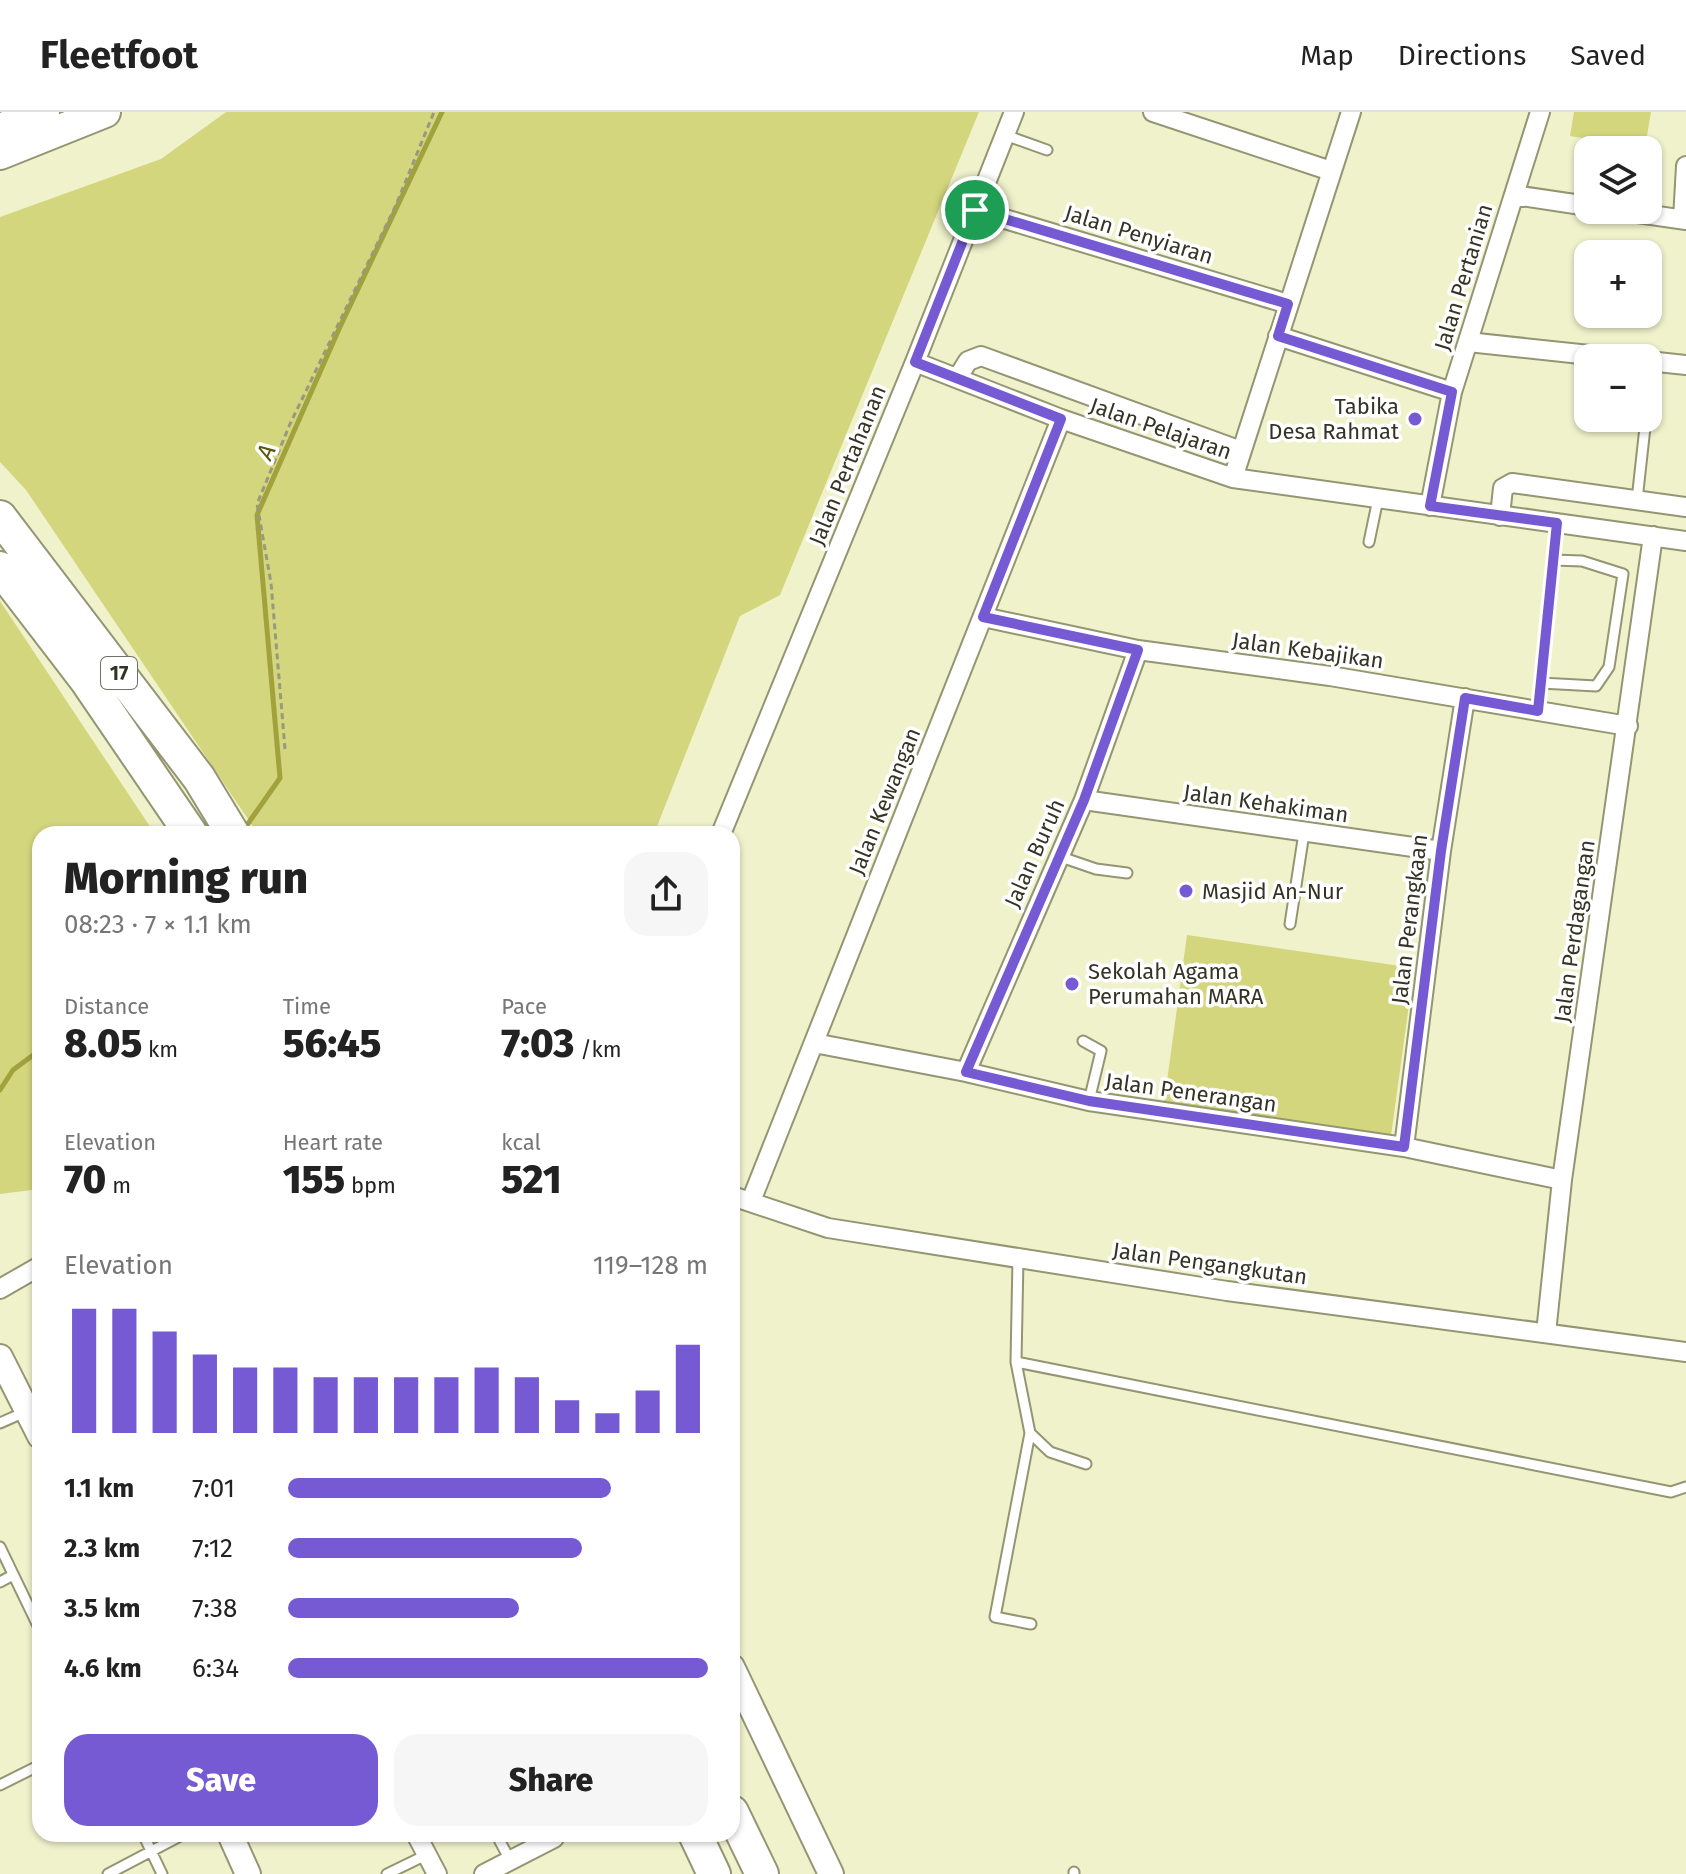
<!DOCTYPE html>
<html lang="en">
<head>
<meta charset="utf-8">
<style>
	:root { --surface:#fff; --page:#f6f6f6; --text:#222; --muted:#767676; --line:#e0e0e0; --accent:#755ad4 }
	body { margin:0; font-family:"Fira Sans",sans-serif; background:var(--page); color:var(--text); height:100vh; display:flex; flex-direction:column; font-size:30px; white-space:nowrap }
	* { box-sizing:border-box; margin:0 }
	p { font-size:26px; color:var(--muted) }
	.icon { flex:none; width:44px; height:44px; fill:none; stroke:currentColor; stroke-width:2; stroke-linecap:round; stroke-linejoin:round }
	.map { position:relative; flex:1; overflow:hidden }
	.drawer { position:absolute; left:32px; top:714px; width:708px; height:1016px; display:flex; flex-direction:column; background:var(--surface); border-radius:24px; box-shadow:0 2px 6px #0004 }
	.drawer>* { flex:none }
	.fabs { position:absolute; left:1574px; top:24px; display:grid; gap:16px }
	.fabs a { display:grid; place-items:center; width:88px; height:88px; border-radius:16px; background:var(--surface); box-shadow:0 2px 6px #0004; font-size:40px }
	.pin { position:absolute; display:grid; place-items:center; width:68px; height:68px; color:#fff; margin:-34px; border:4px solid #fff; border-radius:50%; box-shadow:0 2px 8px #0007 }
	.round { display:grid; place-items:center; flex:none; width:84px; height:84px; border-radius:24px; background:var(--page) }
	.headline { display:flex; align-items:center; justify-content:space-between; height:136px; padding:0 32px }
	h1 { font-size:44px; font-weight:800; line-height:60px }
	.stats { display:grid; grid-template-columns:repeat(3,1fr); gap:12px; height:136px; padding:8px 32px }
	.stats div { display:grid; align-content:center }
	.stats b { font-size:40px; font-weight:800 }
	.stats small { font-size:22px; font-weight:400 }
	.stats p { font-size:22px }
	.chart { height:224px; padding:16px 32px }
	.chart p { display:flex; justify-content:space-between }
	.chart svg { width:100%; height:144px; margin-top:8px; stroke:var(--accent); stroke-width:6 }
	.button { display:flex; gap:16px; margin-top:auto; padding:16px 32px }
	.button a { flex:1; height:92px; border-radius:24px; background:var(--accent); color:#fff; font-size:32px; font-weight:800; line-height:92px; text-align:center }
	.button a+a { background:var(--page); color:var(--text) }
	ul { padding:0 32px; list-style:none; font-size:26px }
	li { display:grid; grid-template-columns:128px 96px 1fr; align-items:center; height:60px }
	li i { height:20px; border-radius:10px; background:var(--accent) }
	header { display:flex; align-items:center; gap:48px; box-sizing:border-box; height:112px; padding:0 40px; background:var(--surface); border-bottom:2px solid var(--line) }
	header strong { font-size:38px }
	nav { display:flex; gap:44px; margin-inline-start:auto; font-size:28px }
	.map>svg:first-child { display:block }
	.green { fill:#d4d67e }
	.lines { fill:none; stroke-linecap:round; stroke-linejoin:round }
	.stream { stroke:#a1a23d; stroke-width:5 }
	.service-casing { stroke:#949572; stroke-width:13 }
	.minor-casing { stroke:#949572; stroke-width:22 }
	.tertiary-casing { stroke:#949572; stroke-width:28 }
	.primary-casing { stroke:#949572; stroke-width:34 }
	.trunk-casing { stroke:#949572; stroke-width:36 }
	.path { stroke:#98997d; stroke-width:3; stroke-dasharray:6 4; stroke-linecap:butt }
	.service { stroke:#fff; stroke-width:9 }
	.minor { stroke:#fff; stroke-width:18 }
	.tertiary { stroke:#fff; stroke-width:24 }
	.primary { stroke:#fff; stroke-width:30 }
	.trunk { stroke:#fff; stroke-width:32 }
	.route-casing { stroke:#fff; stroke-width:16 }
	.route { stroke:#755ad4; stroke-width:10 }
	.poi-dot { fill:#755ad4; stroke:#fff; stroke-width:3 }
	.labels { text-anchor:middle; stroke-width:7; stroke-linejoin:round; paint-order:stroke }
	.shield { fill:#fff; stroke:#717166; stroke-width:2 }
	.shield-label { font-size:20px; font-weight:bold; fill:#343425 }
	.street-label { font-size:22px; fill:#343425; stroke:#fff }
	.poi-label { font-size:22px; fill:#343425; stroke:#fff; text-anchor:start }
	.water-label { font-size:24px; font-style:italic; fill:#58570b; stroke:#fff }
</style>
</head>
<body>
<header>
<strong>Fleetfoot</strong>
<nav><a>Map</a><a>Directions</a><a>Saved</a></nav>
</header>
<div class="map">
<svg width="1686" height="1762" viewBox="0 0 1686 1762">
	<rect width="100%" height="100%" fill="#f0f2cc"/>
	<path class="green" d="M226,0H979L780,483L740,504L654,722H258L26,378L0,350V105L161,47Z
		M1574,0H1651L1645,36L1570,24Z
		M0,489L155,722H40V1077L0,1082Z
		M1187,823L1414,856L1391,1024L1164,991Z"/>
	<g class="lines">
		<path class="stream" d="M247,713L280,666L257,403L339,217L442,0
			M0,978L13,958L40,938"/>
		<g class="service-casing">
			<path id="service" d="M1005,23L1047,38
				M1637,388L1646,306
				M1369,430L1378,387
				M1541,571L1596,574L1609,555L1623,462L1582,449L1553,448
				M1538,599L1557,411
				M1058,744L1096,757L1127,761
				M1290,812L1304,721
				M1083,929L1101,939L1089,989
				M1016,1250L1018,1146
				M0,1311L25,1300
				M1030,1321L995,1505L1031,1512
				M1086,1352L1050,1340L1030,1321L1016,1250L1671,1380L1686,1375
				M0,1435L40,1518
				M0,1470L13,1463
				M0,1673L40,1653
				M143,1722L162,1762
				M496,1722L510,1748
				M108,1762L184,1722
				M387,1762L426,1743
				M1074,1762V1760"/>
		</g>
		<g class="minor-casing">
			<path id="minor" d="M1153,0L1331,59
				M1514,83L1588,94
				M975,98L1288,192
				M1617,98L1686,108
				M1683,107L1686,54
				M1278,224L1452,280
				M1468,230L1618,246
				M1648,249L1686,253
				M915,250L1061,307L1233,366L1686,429
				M958,265L968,249L981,244L1241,339
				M1233,366L1351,0
				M1430,394L1452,280L1540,0
				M1500,404L1503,376L1512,371L1686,395
				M983,505L1138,538L1330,564L1628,614
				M1084,688L1441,739
				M721,722L915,250L1014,0
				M814,931L966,960L1089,989L1404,1035L1562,1068
				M966,960L1084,688L1138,538
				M1404,1035L1441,739L1465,586
				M732,1084L828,1116L1227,1179L1686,1240
				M751,1089L1061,307
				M0,1177L40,1154
				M1546,1221L1562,1068L1653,424
				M416,1722L437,1762
				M484,1762L554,1726"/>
		</g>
		<g class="tertiary-casing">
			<path id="tertiary" d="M0,1245L40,1324
				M732,1555L831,1762
				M230,1722L248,1762"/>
		</g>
		<g class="primary-casing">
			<path id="primary" d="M0,17L44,0
				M0,42L105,0"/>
		</g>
		<g class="trunk-casing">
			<path id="trunk" d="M0,405L199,666L233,722
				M0,456L86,568L191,722
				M732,1700L762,1762
				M695,1722L714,1762"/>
		</g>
		<path class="path" d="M285,637L271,471L257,392L290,312L396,93L434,0"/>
		<use href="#service" class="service"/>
		<use href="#minor" class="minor"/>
		<use href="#tertiary" class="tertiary"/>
		<use href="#primary" class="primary"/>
		<use href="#trunk" class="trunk"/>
	</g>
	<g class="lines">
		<g class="route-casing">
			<path id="route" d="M975,98L1288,192L1278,224L1452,280L1430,394L1557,411L1538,599L1465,586L1441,739L1404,1035L1089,989L966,960L1084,688L1138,538L983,505L1061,307L915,250Z"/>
		</g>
		<use href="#route" class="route"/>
	</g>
	<g class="poi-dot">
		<circle cx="1415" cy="307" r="8"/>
		<circle cx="1186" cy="779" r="8"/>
		<circle cx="1072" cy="872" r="8"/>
	</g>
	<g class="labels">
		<rect class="shield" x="101" y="545" width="36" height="32" rx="6"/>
		<g class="shield-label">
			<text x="119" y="568">17</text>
		</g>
		<g class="street-label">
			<text transform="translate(1139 122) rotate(17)" y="8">Jalan Penyiaran</text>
			<text transform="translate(1463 165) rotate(-73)" y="8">Jalan Pertanian</text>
			<text transform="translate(1161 316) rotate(19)" y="8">Jalan Pelajaran</text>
			<text transform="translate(847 353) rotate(-68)" y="8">Jalan Pertahanan</text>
			<text transform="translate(1308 538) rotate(8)" y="8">Jalan Kebajikan</text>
			<text transform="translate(884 689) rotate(-68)" y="8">Jalan Kewangan</text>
			<text transform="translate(1266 691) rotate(8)" y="8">Jalan Kehakiman</text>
			<text transform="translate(1034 741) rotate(-66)" y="8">Jalan Buruh</text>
			<text transform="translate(1409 807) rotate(-83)" y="8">Jalan Perangkaan</text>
			<text transform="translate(1574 819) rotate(-82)" y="8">Jalan Perdagangan</text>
			<text transform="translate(1191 980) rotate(8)" y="8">Jalan Penerangan</text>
			<text transform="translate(1210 1151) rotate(8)" y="8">Jalan Pengangkutan</text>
		</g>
		<g class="poi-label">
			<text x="1399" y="302" text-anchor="end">Tabika<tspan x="1399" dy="25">Desa Rahmat</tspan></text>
			<text x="1202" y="787">Masjid An-Nur</text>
			<text x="1088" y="867">Sekolah Agama<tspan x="1088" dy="25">Perumahan MARA</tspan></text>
		</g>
		<g class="water-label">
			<text transform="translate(266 340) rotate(-65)" y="8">A</text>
		</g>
	</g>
</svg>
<div class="fabs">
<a><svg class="icon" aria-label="layers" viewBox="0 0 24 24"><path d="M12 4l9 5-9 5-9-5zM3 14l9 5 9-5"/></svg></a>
<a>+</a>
<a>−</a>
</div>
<div class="pin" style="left:975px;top:98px;background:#1e9e55"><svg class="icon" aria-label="arrive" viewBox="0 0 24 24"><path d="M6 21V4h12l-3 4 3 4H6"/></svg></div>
<section class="drawer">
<div class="headline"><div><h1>Morning run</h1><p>08:23 · 7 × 1.1 km</p></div><a class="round"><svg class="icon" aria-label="share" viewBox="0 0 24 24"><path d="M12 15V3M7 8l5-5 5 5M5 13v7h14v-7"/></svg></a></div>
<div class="stats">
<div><p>Distance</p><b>8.05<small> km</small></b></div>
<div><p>Time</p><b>56:45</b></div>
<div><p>Pace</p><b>7:03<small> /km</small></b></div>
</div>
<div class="stats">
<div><p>Elevation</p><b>70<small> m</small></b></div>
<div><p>Heart rate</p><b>155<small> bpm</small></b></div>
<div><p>kcal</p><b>521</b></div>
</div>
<div class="chart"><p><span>Elevation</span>119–128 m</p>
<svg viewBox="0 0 160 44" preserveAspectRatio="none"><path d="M5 44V6M15 44V6M25 44V13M35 44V20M45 44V24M55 44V24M65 44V27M75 44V27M85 44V27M95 44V27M105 44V24M115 44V27M125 44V34M135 44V38M145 44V31M155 44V17"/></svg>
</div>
<ul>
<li><b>1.1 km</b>7:01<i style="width:77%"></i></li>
<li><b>2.3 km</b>7:12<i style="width:70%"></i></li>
<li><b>3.5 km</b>7:38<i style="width:55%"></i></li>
<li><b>4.6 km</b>6:34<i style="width:100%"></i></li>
</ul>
<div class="button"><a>Save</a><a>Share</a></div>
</section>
</div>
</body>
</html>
